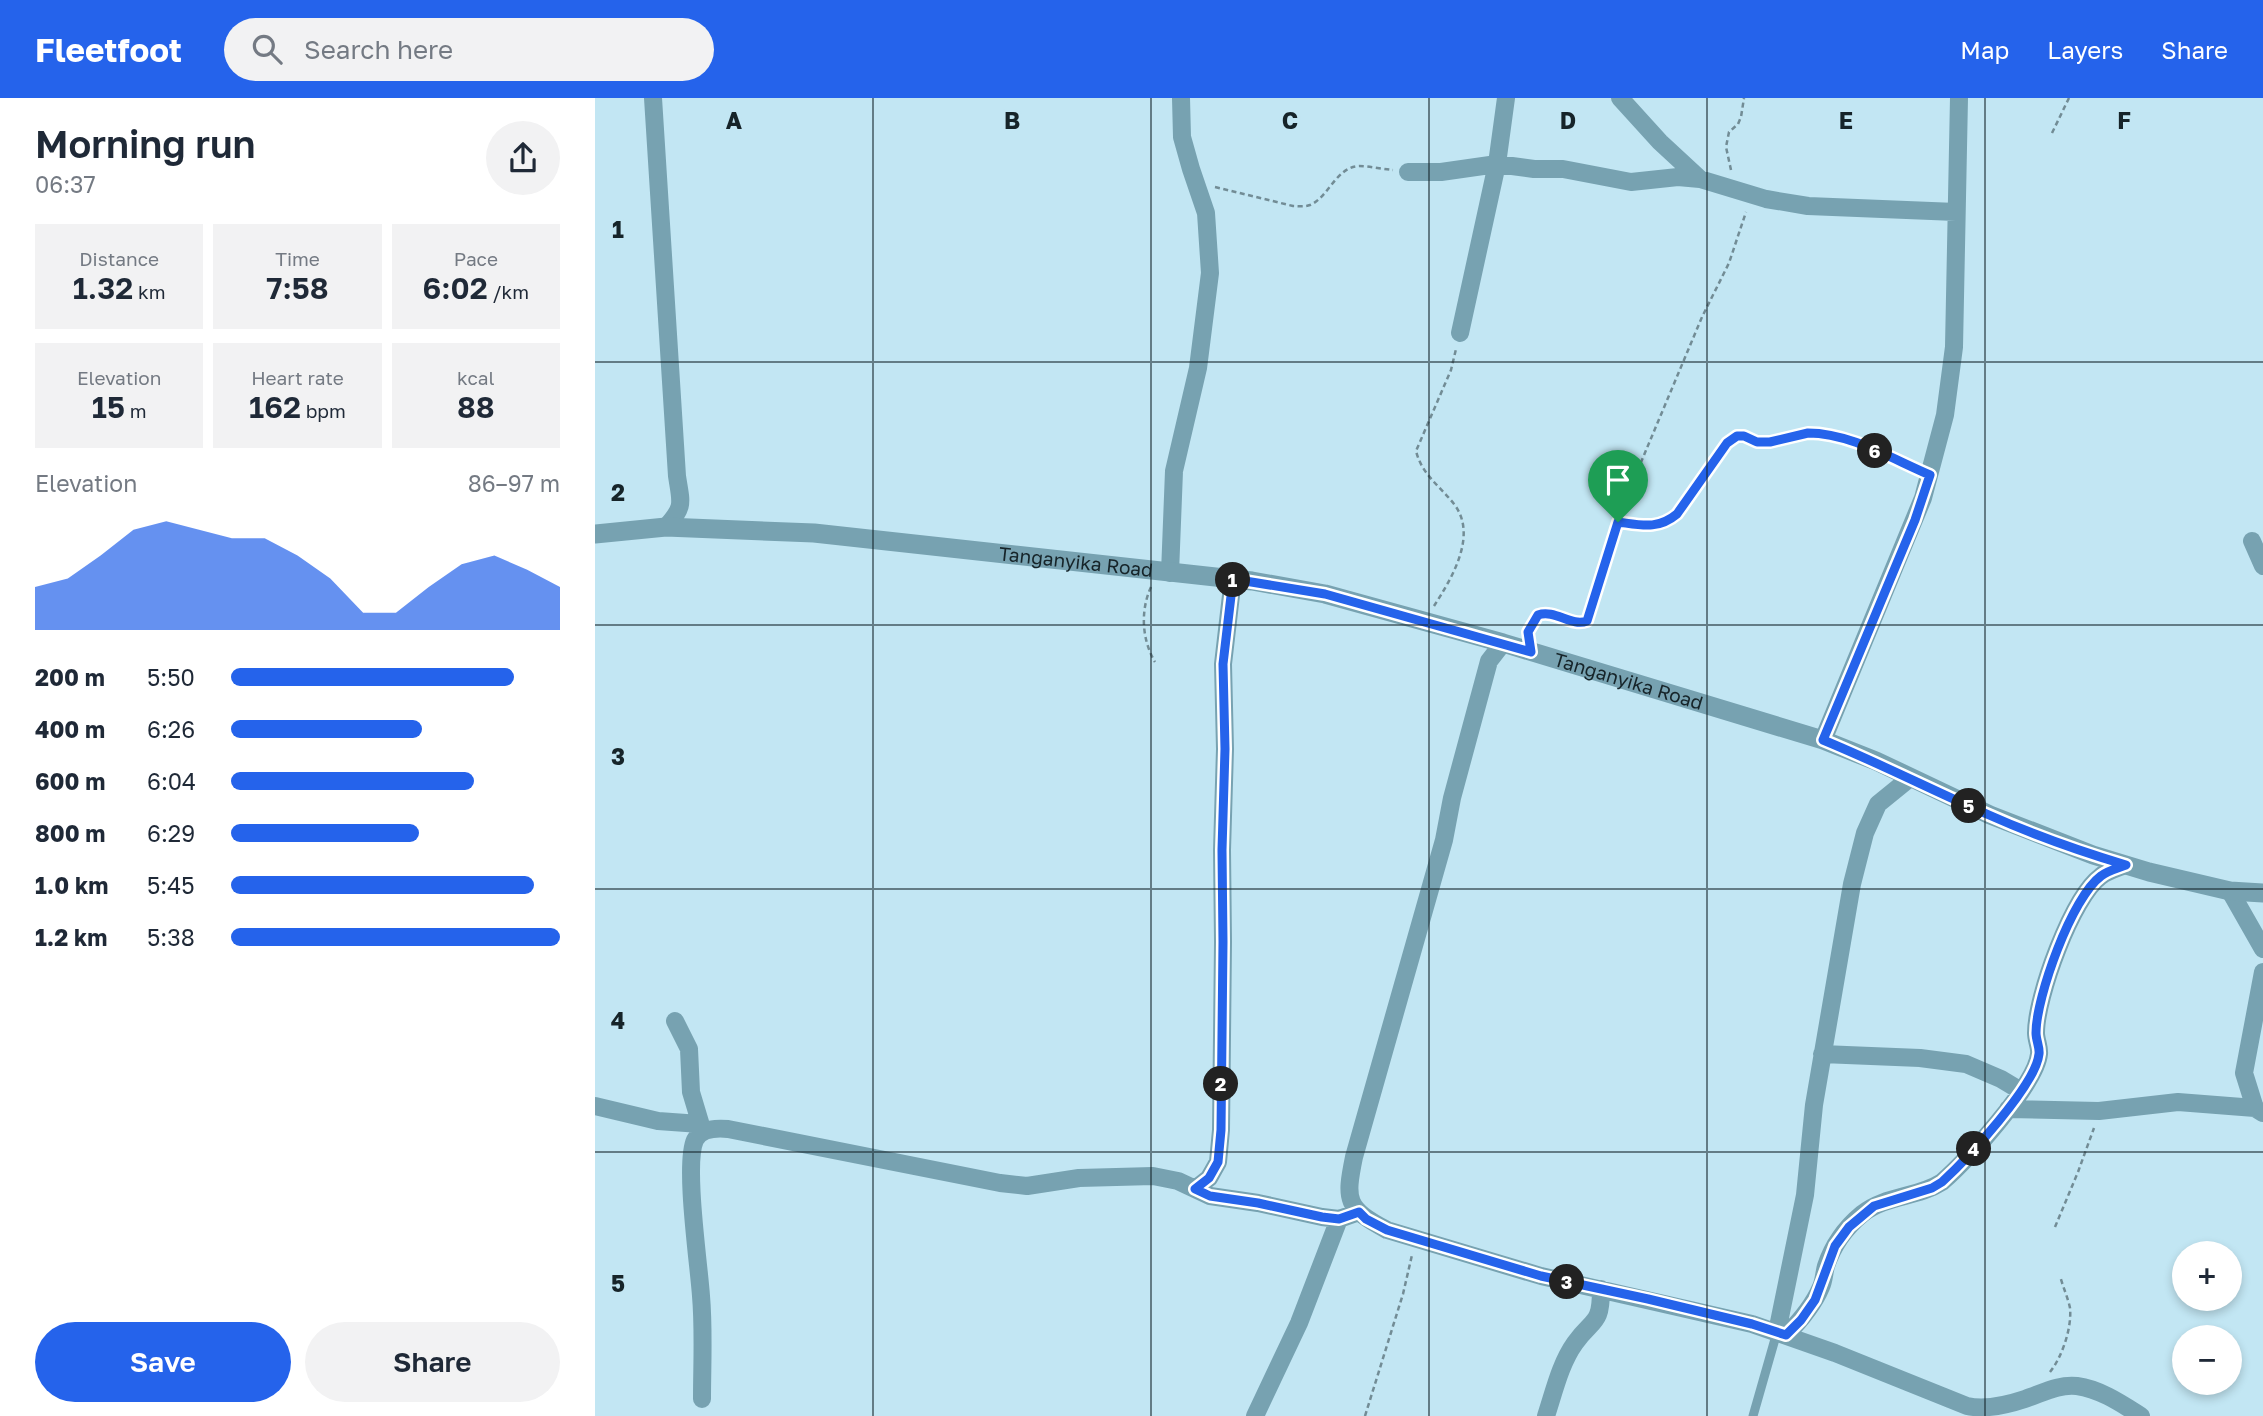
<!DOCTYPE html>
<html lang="en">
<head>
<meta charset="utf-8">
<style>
	:root { --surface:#fff; --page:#f2f2f3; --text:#1f2937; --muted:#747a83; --accent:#2563eb }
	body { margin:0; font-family:"Golos Text",sans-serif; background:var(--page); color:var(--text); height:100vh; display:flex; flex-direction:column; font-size:26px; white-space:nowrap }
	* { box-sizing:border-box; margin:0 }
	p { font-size:23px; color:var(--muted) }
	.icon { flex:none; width:38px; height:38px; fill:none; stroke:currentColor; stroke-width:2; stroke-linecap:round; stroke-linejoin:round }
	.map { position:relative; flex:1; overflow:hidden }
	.details { display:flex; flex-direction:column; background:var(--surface); width:595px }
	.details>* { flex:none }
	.fabs { position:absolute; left:1577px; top:1143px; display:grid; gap:14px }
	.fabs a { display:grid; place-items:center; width:70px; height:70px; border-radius:50%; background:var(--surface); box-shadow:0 4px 10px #0003; font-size:35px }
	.pin { position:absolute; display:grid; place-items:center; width:60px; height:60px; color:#fff; margin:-72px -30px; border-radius:50% 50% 50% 0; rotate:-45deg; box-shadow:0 0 7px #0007 }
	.pin .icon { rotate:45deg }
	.km { position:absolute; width:35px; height:35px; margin:-18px; border-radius:50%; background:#222; color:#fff; font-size:19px; line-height:35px; text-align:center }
	.round { display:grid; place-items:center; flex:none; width:74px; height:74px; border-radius:37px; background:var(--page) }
	.head { display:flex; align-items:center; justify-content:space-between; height:119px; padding:0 35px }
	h1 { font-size:38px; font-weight:600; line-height:52px }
	.stats { display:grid; grid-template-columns:repeat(3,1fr); gap:10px; height:119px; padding:7px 35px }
	.stats div { display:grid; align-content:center; border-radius:0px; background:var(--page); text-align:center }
	.stats b { font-size:30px; font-weight:600 }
	.stats small { font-size:19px; font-weight:400 }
	.stats p { font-size:19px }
	.chart { height:196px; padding:14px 35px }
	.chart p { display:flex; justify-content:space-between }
	.chart svg { width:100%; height:126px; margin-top:7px; fill:var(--accent); opacity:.7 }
	.primary-button { display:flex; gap:14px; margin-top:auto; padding:14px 35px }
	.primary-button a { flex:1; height:80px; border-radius:42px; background:var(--accent); color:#fff; font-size:28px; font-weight:600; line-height:80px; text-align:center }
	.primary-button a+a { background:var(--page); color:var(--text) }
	ul { padding:0 35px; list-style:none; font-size:23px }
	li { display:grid; grid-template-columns:112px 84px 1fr; align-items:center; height:52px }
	li i { height:18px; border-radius:9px; background:var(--accent) }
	header { display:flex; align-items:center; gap:42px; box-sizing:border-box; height:98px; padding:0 35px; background:var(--accent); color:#fff }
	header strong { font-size:33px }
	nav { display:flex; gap:38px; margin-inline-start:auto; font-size:24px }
	.search { width:490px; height:63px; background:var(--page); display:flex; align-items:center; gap:18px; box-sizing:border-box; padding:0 24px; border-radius:38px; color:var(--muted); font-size:26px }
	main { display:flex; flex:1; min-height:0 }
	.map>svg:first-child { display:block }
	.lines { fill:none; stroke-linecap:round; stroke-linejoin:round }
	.path { stroke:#728c95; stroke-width:2.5; stroke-dasharray:5 3.5; stroke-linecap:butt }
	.service { stroke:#77a2b1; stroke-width:9 }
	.minor { stroke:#77a2b1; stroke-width:18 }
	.tertiary { stroke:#77a2b1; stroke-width:19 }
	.route-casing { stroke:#fff; stroke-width:14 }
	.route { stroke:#2563eb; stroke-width:9 }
	.grid { fill:none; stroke:#162429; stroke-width:2; stroke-opacity:0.55 }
	.labels { text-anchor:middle; stroke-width:6; stroke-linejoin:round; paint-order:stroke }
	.street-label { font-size:19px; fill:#162429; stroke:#c2e6f3 }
	.grid-label { font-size:23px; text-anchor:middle; font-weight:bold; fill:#162429; stroke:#c2e6f3; stroke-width:6; stroke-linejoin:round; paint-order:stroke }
</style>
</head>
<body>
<header>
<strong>Fleetfoot</strong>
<div class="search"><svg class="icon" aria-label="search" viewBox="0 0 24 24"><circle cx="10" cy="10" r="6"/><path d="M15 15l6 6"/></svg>Search here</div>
<nav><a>Map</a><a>Layers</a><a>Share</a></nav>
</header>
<main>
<section class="details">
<div class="head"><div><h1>Morning run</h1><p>06:37</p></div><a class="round"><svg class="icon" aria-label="share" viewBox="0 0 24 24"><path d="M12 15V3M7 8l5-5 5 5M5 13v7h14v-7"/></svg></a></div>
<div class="stats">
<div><p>Distance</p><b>1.32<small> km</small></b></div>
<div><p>Time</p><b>7:58</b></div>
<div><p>Pace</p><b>6:02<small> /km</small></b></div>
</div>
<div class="stats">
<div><p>Elevation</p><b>15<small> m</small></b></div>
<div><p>Heart rate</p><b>162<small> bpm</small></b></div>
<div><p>kcal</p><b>88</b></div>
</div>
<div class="chart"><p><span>Elevation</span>86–97 m</p>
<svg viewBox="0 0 160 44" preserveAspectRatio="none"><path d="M0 44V29L10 26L20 18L30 9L40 6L50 9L60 12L70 12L80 18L90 26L100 38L110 38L120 29L130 21L140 18L150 23L160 29V44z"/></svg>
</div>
<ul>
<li><b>200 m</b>5:50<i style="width:86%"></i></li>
<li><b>400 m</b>6:26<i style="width:58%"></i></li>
<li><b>600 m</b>6:04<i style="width:74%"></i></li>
<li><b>800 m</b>6:29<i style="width:57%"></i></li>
<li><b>1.0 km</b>5:45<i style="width:92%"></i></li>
<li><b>1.2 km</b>5:38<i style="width:100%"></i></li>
</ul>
<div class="primary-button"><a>Save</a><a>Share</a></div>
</section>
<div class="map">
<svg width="1668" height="1318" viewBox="0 0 1668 1318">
	<rect width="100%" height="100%" fill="#c2e6f3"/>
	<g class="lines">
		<path class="path" d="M1457,35L1474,0
			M1136,72L1131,49L1134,34L1143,26L1146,19L1149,0
			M620,89L698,108C703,108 710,109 715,107C734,99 741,69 764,68C774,68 787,71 798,72
			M1023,424C1046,427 1063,432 1082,416L1132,345C1150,332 1153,345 1172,344C1186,343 1200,337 1215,335C1249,332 1287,356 1317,370
			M556,489C545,513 547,542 560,564
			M839,508C857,480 883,437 859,406C845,388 827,377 821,353L856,272L861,251
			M934,533L938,522L948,515L989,526L996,517L1036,388L1107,219L1134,165L1151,114
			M1460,1129L1483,1074L1499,1030
			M1455,1274C1467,1259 1477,1230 1475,1210C1473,1200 1468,1189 1465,1178
			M770,1318L808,1196L817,1157"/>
		<path class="service" d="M1158,1318L1182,1234"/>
		<path class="minor" d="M58,0L82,378C86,405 90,408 71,429
			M1025,0L1065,44L1105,81
			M813,74H846L902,66L939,71H968L1036,84L1083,79L1105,81L1171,101L1213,108L1361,114
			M865,235L902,66L911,0
			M1657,443L1668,468
			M575,475L579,373L603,270L615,175L611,115L596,71L587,39L586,0
			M908,545L894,563L857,700L849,742L759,1059C750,1103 751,1110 792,1132L946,1178L1157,1226L1240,1255L1372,1308C1391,1312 1412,1307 1430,1301C1448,1295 1463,1286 1482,1288C1505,1291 1527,1306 1546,1318
			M1228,642L1328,400L1350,317L1359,249L1364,0
			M1635,793L1668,851
			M1668,874L1649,975L1660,1010L1668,1015
			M80,923L94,951L96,994L108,1034
			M1227,956L1325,960L1371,966L1406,981L1426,993
			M0,1008L63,1023L105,1026
			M1413,1011L1504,1013L1583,1004L1660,1010
			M600,1091L614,1080L623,1064L626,1032L628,844L627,752L630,651L628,566L638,480
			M1182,1234L1210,1097L1219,1007L1257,786L1270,735L1283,706L1315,680
			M1191,1237C1205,1223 1218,1208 1226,1189C1229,1183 1229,1175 1231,1168C1238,1147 1250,1130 1267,1116C1291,1097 1322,1100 1347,1084C1371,1063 1441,987 1444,956C1445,950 1441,942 1441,935C1441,899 1477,799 1506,778C1512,773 1523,770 1530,767
			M107,1301C107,1267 109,1232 106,1198C104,1167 89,1066 100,1042C106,1030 122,1030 133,1031L405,1085L432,1088L484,1080L558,1078L583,1083L615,1098L663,1105L727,1119L744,1121L764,1114
			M660,1318L704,1225L744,1121
			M951,1318C959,1294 965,1266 980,1245C998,1220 1006,1228 1006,1191"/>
		<path class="tertiary" id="s1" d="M0,436L71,429L219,435L657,483L730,496L908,545L1228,642L1281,663L1395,717L1498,757L1554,774L1635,793L1668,795"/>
	</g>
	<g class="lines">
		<g class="route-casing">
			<path id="route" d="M1213,335C1255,335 1297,361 1335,377L1320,422L1228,642C1284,665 1339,693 1394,717C1439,737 1484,753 1531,767C1523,770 1512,773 1506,778C1477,799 1441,899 1441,935C1441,942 1445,950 1444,956C1441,987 1371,1062 1347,1084L1337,1090L1279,1108L1254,1129L1240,1148L1220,1202L1206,1222L1191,1237L1157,1226L1053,1201L946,1178L792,1132L771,1121L764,1114L744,1121L727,1119L663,1105L615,1098L600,1091L614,1080L623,1064L626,1032L628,844L627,752L630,651L628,566L638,481L730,496L936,554L933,534L943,517C960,511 976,529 992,523L1023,424C1046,427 1063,432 1082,416L1132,345L1142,338H1149L1162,344H1175Z"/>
		</g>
		<use href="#route" class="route"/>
	</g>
	<path class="grid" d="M278,0V1318M556,0V1318M834,0V1318M1112,0V1318M1390,0V1318M0,264H1668M0,527H1668M0,791H1668M0,1054H1668"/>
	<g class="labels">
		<g class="street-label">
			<text dy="7" stroke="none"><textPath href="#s1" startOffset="483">Tanganyika Road</textPath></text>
			<text dy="7" stroke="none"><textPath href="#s1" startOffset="1050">Tanganyika Road</textPath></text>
		</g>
	</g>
	<g class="grid-label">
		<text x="139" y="31">A</text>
		<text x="417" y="31">B</text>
		<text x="695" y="31">C</text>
		<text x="973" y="31">D</text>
		<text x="1251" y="31">E</text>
		<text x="1529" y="31">F</text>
		<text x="23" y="140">1</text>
		<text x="23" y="403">2</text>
		<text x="23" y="667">3</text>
		<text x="23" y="931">4</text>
		<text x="23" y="1194">5</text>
	</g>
</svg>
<div class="fabs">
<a>+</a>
<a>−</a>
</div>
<div class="pin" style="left:1023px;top:424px;background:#1e9e55"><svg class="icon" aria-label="arrive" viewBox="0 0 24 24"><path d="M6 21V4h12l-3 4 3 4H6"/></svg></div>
<b class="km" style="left:638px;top:482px">1</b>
<b class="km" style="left:626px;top:986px">2</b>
<b class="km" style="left:972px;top:1184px">3</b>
<b class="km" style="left:1379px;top:1051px">4</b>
<b class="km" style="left:1374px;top:708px">5</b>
<b class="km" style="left:1280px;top:353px">6</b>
</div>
</main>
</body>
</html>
